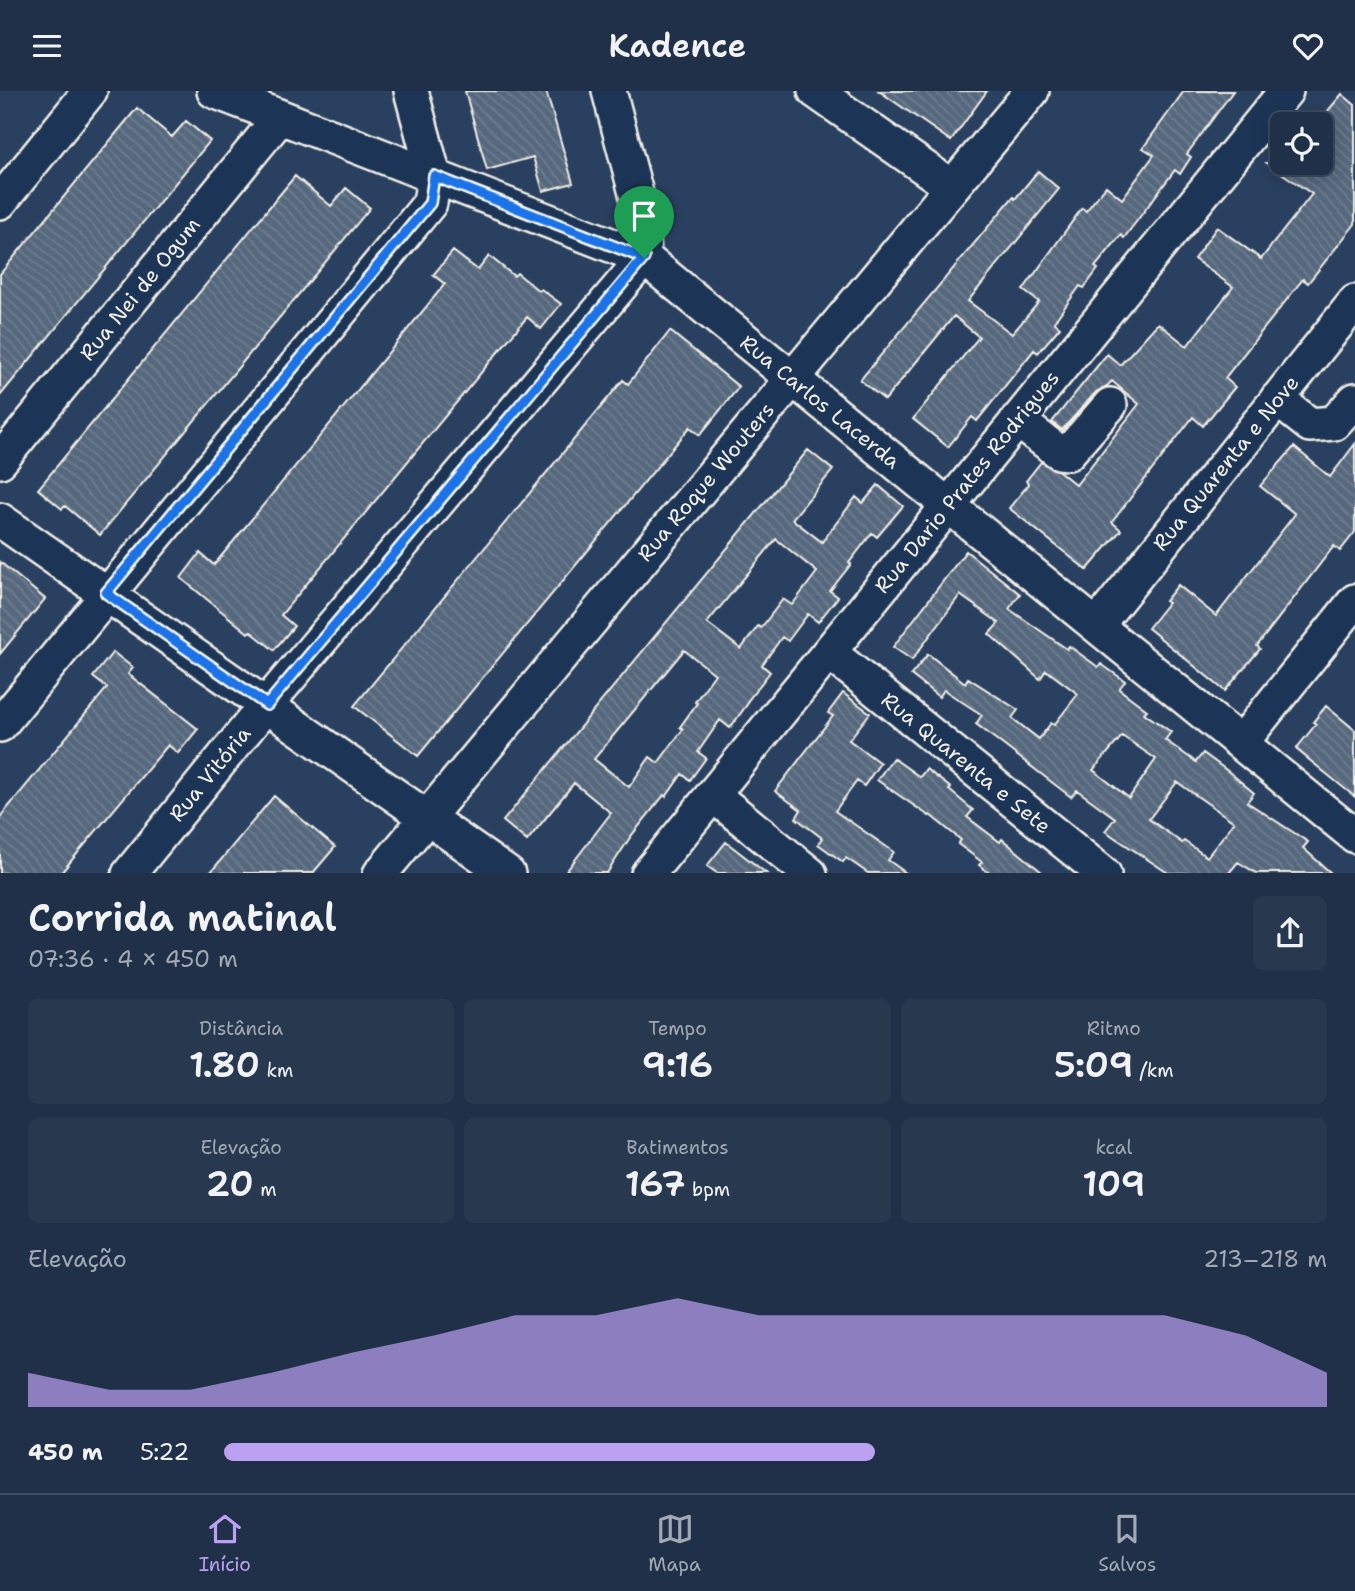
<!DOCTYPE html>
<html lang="pt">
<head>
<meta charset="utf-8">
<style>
	:root { --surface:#203048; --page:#28384f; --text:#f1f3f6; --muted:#a2a9b4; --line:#3d4b60; --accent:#bca0f2 }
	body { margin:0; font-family:"Shantell Sans",sans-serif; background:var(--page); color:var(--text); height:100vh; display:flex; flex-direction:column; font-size:26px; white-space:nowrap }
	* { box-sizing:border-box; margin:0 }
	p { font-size:23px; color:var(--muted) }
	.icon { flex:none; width:38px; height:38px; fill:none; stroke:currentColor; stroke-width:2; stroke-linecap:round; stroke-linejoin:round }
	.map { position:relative; height:782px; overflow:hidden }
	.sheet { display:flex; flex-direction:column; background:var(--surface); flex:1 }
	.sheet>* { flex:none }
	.tools { position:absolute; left:1270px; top:21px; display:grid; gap:14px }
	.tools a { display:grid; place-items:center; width:63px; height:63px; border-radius:10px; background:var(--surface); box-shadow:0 4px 18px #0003,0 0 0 2px var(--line); font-size:35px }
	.pin { position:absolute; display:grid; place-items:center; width:60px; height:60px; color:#fff; margin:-72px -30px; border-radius:50% 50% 50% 0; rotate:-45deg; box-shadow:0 0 7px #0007 }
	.pin .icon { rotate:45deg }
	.round { display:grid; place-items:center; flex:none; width:74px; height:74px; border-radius:10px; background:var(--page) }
	.headline { display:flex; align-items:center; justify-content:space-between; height:119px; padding:0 28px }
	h1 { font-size:38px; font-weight:600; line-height:52px }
	.stats { display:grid; grid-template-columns:repeat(3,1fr); gap:10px; height:119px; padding:7px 28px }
	.stats div { display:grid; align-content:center; border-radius:10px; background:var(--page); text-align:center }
	.stats b { font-size:35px; font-weight:600 }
	.stats small { font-size:19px; font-weight:400 }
	.stats p { font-size:19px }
	.chart { height:196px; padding:14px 28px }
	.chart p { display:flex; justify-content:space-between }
	.chart svg { width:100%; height:126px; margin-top:7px; fill:var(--accent); opacity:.7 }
	ul { padding:0 28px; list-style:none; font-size:23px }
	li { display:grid; grid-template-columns:112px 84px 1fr; align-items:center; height:52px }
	li i { height:18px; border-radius:9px; background:var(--accent) }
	header { display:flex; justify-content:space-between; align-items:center; height:91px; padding:0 28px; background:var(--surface); font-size:32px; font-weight:600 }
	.menu { display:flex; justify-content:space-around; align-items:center; height:98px; border-top:2px solid var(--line); background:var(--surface); font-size:19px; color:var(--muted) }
	.menu a { display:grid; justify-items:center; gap:4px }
	.menu .current { color:var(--accent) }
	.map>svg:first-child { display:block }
	.building { fill:url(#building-back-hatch); stroke:#f4f1e8; stroke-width:2; fill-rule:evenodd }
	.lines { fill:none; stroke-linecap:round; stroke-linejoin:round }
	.minor-casing { stroke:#f4f1e8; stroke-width:38 }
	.minor { stroke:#1d3557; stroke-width:33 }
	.route-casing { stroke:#fff; stroke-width:14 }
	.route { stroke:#1a73e8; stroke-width:9 }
	.labels { text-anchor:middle; stroke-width:7; stroke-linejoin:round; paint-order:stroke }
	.street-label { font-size:21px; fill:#f4f1e8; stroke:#1d3557 }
</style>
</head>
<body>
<header><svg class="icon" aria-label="menu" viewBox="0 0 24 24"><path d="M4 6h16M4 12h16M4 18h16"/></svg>Kadence<svg class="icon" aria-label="heart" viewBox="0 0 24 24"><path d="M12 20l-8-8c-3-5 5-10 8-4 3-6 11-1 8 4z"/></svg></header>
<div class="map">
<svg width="1355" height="783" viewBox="0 0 1355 783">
	<defs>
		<pattern id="building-back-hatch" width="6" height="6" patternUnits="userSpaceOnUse" patternTransform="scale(1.75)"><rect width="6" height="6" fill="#56677d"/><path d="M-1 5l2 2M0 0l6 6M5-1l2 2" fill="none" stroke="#6f7d8f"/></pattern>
	</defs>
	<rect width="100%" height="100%" fill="#2a4060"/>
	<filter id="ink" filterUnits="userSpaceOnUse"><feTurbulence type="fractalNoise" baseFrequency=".0143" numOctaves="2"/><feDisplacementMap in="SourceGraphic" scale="14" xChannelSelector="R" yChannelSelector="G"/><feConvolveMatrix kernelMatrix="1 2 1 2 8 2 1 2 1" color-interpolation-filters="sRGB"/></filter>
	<g filter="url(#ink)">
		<path class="building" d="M465,0H546L573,92L543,100L533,66L487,79Z
			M879,0H987L951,50Z
			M1184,0H1233L1187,63L1191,66L1180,83L1175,79L1124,147L1121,144L1095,176L1098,178L1084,197L1080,195L1054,231L1060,236L1038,262L1034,259L977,330L972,326L948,356L913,328L979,246L954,225L885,309L860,289L1013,106L1015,108L1038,80L1059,98L968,210L1012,243L1039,211L1023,199L1082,117L1086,120L1106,95L1122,108L1154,64L1143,57Z
			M1342,3L1355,14V133L1308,192L1303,188L1225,287L1235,296L1216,319L1203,335L1193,326L1112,431L1121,439L1087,479L1009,417L1029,393L1026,390L1041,371L1059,380L1076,394L1139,313L1112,290L1107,295L1096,301L1062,339L1052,331L1107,263L1120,274L1158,232L1187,255L1233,196L1194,168L1217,136L1261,168L1312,103L1267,72H1321V28Z
			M137,17L172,46L186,30L210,50L0,305V183Z
			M295,85L331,115L346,97L370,117L100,444L65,415L62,418L38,398Z
			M453,160L478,179L489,165L514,185L517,182L539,200L541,198L561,213L541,238L527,226L281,524L294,535L274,559L250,540L248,542L181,487L200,462L214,474L445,193L433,184Z
			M670,240L739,296L700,344L690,336L418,665L354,615L623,289L628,293Z
			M1355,353V441L1340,460L1334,455L1257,555L1260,558L1225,600L1148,537L1168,512L1165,510L1178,494L1216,525L1295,423L1260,395L1294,356L1330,386Z
			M808,359L833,379L792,428L822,451L856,406L863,412L878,394L903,415L877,446L872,442L849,472L851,473L830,500L838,506L818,531L808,523L788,550L782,546L762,574L770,581L747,611L748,612L730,637L720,629L698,661L706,667L690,689L682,683L666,706L664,704L631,745L607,782H565L611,722L574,692L527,750L503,730ZM776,448L817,481L792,514L783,508L761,537L758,535L741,558L707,532ZM684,559L715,583L695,611L697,612L680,636L683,638L658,672L650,666L629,696L594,668Z
			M966,460L1020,503L1009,518L1067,558L1069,555L1098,576L1101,573L1125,590L1119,598L1147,619L1144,622L1171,641L1165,649L1196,671L1203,662L1229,681L1254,702L1247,711L1308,751L1303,757L1331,782H1256L1238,771L1229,782H1168L1105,740L1115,727L1077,699L1071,706L976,633L982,624L944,599L939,606L911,584L928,563L965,592L968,587L1018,619L1012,627L1039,648L1051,632L1054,634L1078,603L1046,579L1040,588L989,543L999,532L960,504L912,569L893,556ZM1122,645L1156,668L1129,707L1093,679ZM1177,691L1234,731L1207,766L1184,750L1182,752L1149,728Z
			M0,471L45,508L0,563Z
			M113,561L133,577L128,583L198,638L178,662L168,654L61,782H0V726L107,597L93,586Z
			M843,602L870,622L849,649L880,672L864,695L857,690L835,720L894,761L888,769L906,782H868L846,767L843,771L818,753L822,747L796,727L801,719L775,700L833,625L828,622Z
			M1326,615L1355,639V706L1296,658L1316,633L1313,631Z
			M893,667L920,686L926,678L951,697L949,699L973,719L967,726L1000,751L1002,748L1043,782H989L979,774L982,771L958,753L961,749L930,724L929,725L877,689Z
			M274,705L335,756L313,782H210Z
			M726,751L766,782H717L707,775Z"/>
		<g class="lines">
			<g class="minor-casing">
				<path id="minor" d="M214,0L644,167L1355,745
					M815,0L952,96
					M0,111L90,0
					M1277,308L1310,334L1334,332L1355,309
					M1017,329L1059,361L1068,362L1110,314
					M0,370L280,26
					M0,429L508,783
					M1097,534L1355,211
					M829,561L1104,783
					M0,634L430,112L434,85L411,0
					M1241,652L1355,510
					M713,704L810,783
					M129,783L266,614L644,167L642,125L609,0
					M380,783L1032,0
					M648,783L1286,0"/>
			</g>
			<use href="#minor" class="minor"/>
		</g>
	</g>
	<g class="lines" filter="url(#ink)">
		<g class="route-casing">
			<path id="route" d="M434,85L644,167L267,614L106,502L430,112Z"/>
		</g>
		<use href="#route" class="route"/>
	</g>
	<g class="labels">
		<g class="street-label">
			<text transform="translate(140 198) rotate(-51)" y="7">Rua Nei de Ogum</text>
			<text transform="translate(820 311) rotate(39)" y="7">Rua Carlos Lacerda</text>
			<text transform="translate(1226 372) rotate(-51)" y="7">Rua Quarenta e Nove</text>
			<text transform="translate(706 391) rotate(-50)" y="7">Rua Roque Wouters</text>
			<text transform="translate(967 391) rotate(-51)" y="7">Rua Dario Prates Rodrigues</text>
			<text transform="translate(966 672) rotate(39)" y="7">Rua Quarenta e Sete</text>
			<text transform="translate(210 683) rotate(-51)" y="7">Rua Vitória</text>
		</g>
	</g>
</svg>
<div class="tools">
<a><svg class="icon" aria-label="locate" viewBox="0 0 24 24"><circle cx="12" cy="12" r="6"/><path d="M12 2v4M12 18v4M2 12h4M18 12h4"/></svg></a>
</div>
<div class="pin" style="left:644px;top:167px;background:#1e9e55"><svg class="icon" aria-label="arrive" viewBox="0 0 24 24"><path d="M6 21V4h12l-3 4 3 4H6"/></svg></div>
</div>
<section class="sheet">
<div class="headline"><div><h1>Corrida matinal</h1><p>07:36 · 4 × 450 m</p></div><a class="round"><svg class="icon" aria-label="share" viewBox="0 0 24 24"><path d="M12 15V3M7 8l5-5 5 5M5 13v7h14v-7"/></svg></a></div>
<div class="stats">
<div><p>Distância</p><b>1.80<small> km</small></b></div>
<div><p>Tempo</p><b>9:16</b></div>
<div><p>Ritmo</p><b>5:09<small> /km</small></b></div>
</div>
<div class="stats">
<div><p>Elevação</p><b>20<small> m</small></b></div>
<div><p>Batimentos</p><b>167<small> bpm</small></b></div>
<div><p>kcal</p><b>109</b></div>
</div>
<div class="chart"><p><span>Elevação</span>213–218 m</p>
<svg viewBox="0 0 160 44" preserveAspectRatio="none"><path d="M0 44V32L10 38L20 38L30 32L40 25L50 19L60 12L70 12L80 6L90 12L100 12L110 12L120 12L130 12L140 12L150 19L160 32V44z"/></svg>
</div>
<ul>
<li><b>450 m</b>5:22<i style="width:59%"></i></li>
</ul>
</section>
<nav class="menu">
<a class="current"><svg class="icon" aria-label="home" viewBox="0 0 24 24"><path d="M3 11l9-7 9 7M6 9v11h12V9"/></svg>Início</a>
<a><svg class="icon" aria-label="map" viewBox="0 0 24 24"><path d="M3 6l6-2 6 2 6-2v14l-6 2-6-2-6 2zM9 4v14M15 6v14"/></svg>Mapa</a>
<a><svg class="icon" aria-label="saved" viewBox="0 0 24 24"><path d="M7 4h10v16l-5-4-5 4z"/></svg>Salvos</a>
</nav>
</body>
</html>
